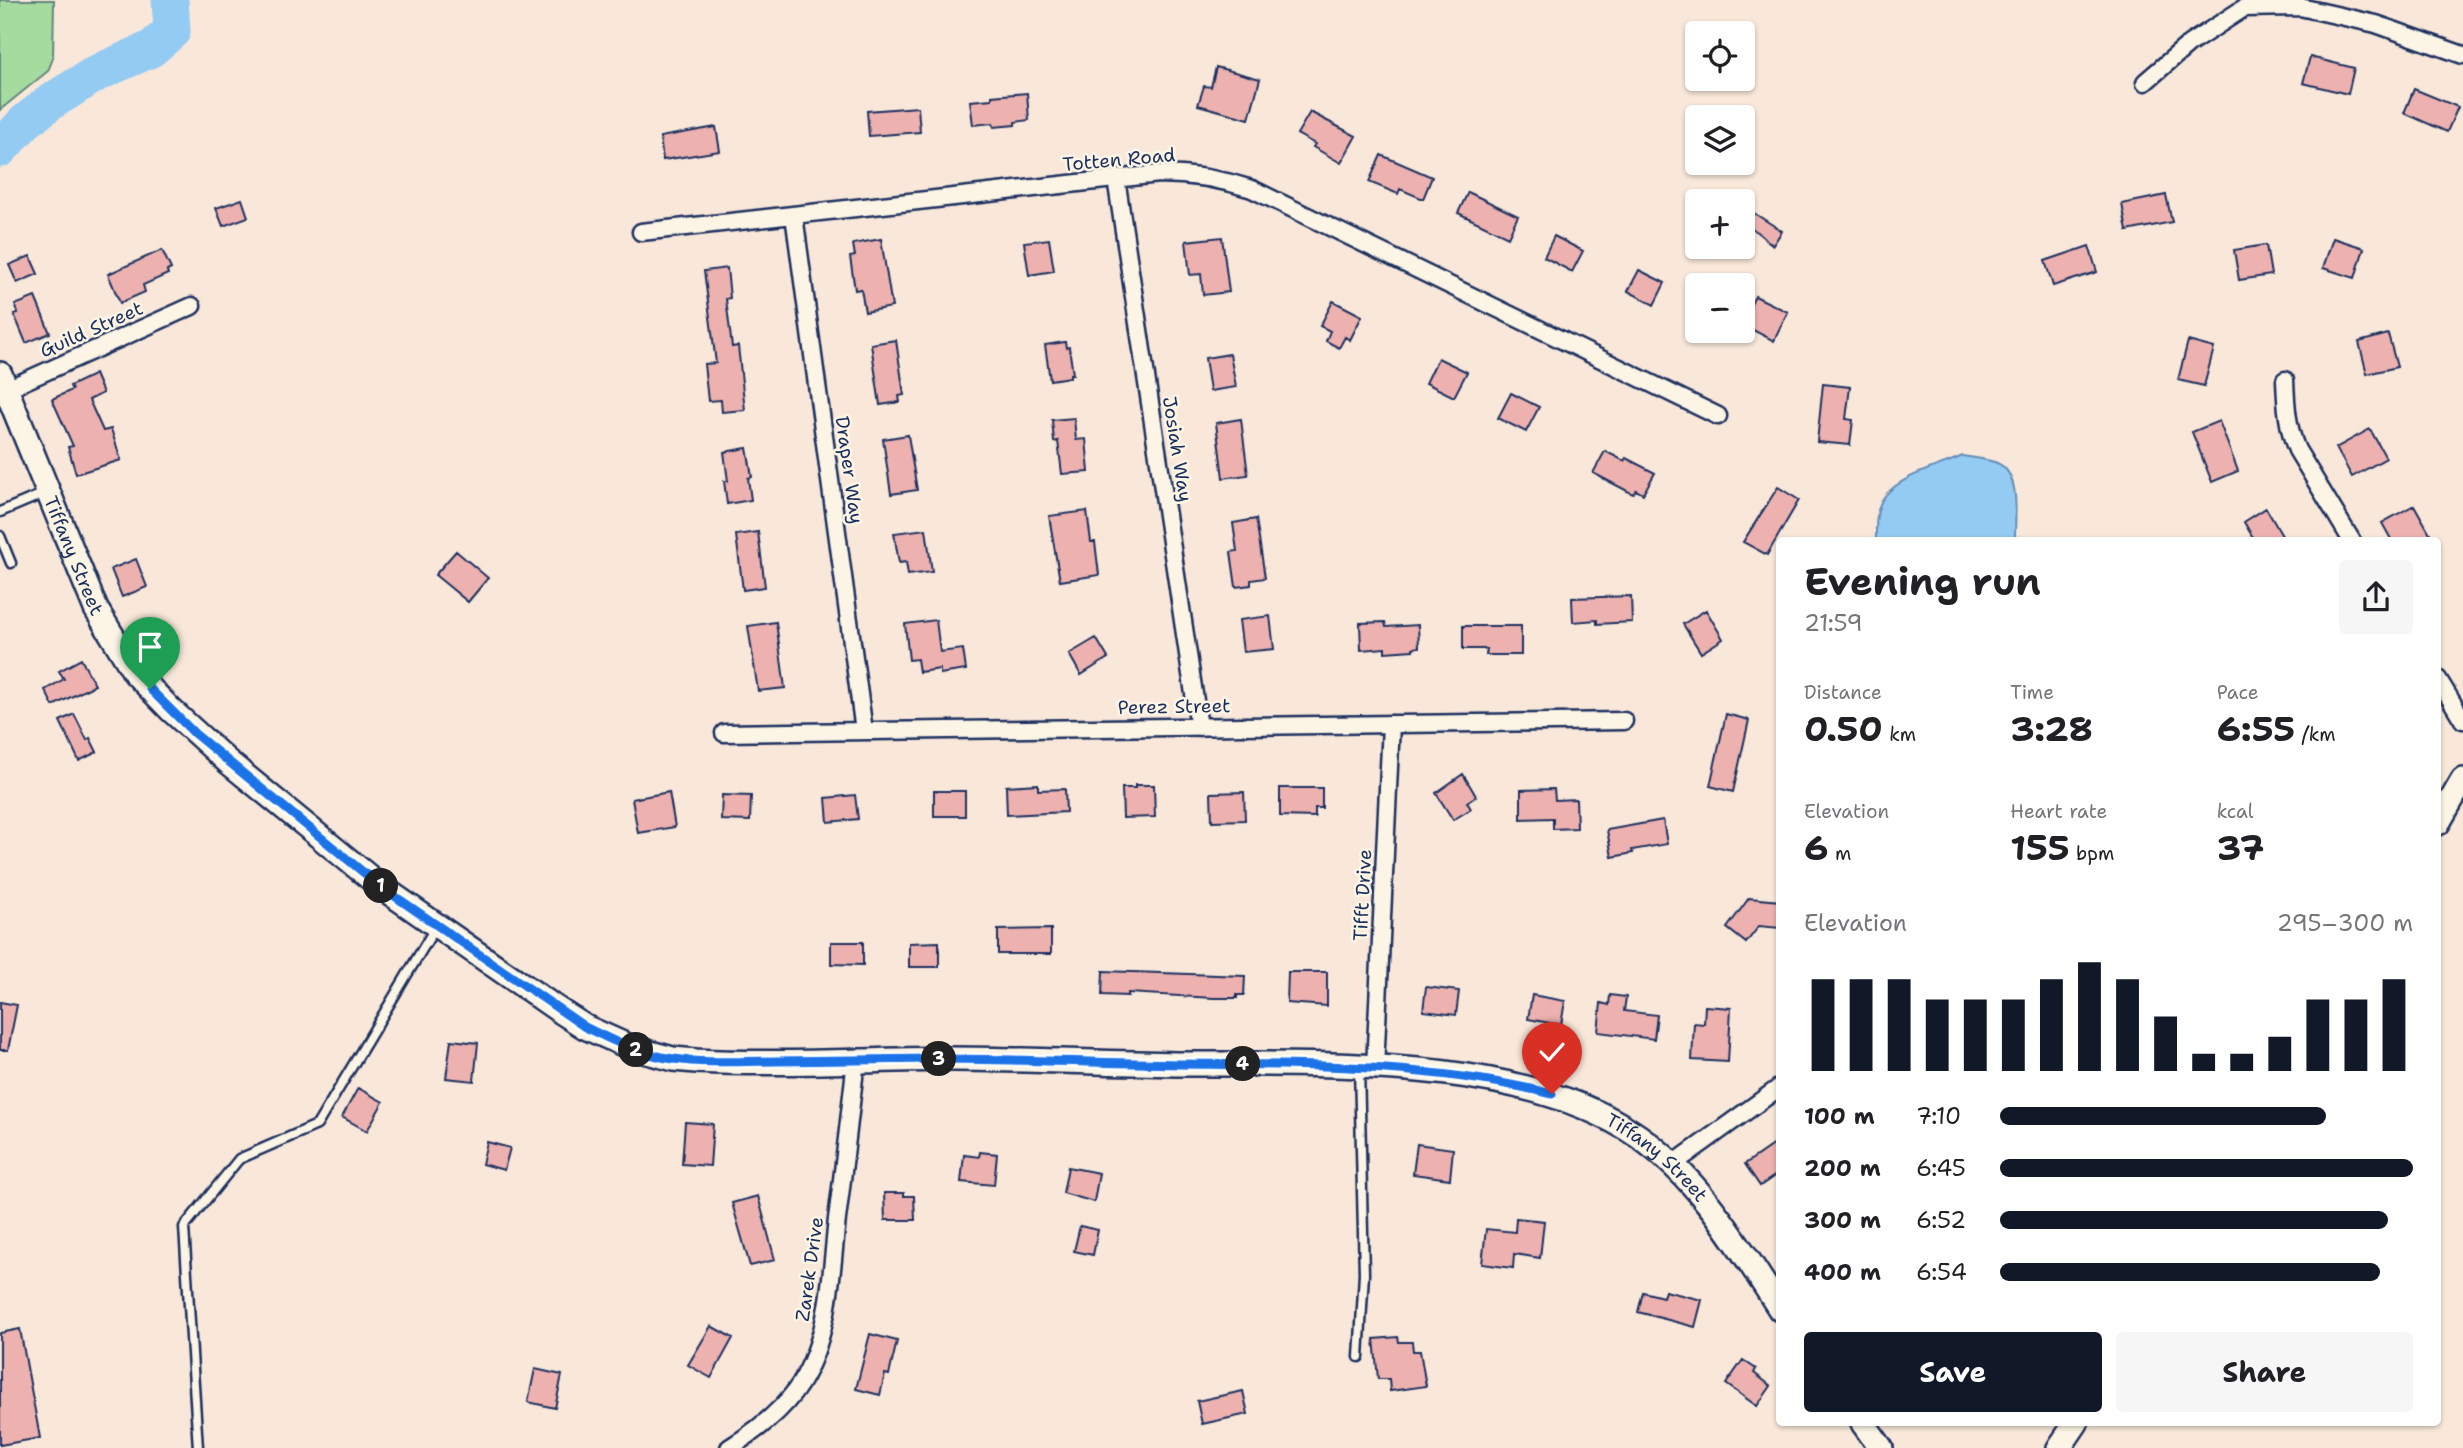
<!DOCTYPE html>
<html lang="en">
<head>
<meta charset="utf-8">
<style>
	:root { --surface:#fff; --page:#f6f6f6; --text:#202124; --muted:#757577; --accent:#111827 }
	body { margin:0; font-family:"Shantell Sans",sans-serif; background:var(--page); color:var(--text); height:100vh; display:flex; flex-direction:column; font-size:26px; white-space:nowrap }
	* { box-sizing:border-box; margin:0 }
	p { font-size:23px; color:var(--muted) }
	.icon { flex:none; width:38px; height:38px; fill:none; stroke:currentColor; stroke-width:2; stroke-linecap:round; stroke-linejoin:round }
	.map { position:relative; flex:1; overflow:hidden }
	.panel { position:absolute; left:1776px; top:537px; width:665px; height:889px; display:flex; flex-direction:column; background:var(--surface); border-radius:7px; box-shadow:0 2px 5px #0004 }
	.panel>* { flex:none }
	.fabs { position:absolute; left:1685px; top:21px; display:grid; gap:14px }
	.fabs a { display:grid; place-items:center; width:70px; height:70px; border-radius:7px; background:var(--surface); box-shadow:0 2px 5px #0004; font-size:35px }
	.pin { position:absolute; display:grid; place-items:center; width:60px; height:60px; color:#fff; margin:-72px -30px; border-radius:50% 50% 50% 0; rotate:-45deg; box-shadow:0 0 7px #0007 }
	.pin .icon { rotate:45deg }
	.km { position:absolute; width:35px; height:35px; margin:-18px; border-radius:50%; background:#222; color:#fff; font-size:19px; line-height:35px; text-align:center }
	.round { display:grid; place-items:center; flex:none; width:74px; height:74px; border-radius:7px; background:var(--page) }
	.summary { display:flex; align-items:center; justify-content:space-between; height:119px; padding:0 28px }
	h1 { font-size:38px; font-weight:700; line-height:52px }
	.figures { display:grid; grid-template-columns:repeat(3,1fr); gap:10px; height:119px; padding:7px 28px }
	.figures div { display:grid; align-content:center }
	.figures b { font-size:35px; font-weight:700 }
	.figures small { font-size:19px; font-weight:400 }
	.figures p { font-size:19px }
	.chart { height:196px; padding:14px 28px }
	.chart p { display:flex; justify-content:space-between }
	.chart svg { width:100%; height:126px; margin-top:7px; stroke:var(--accent); stroke-width:6 }
	.button { display:flex; gap:14px; margin-top:auto; padding:14px 28px }
	.button a { flex:1; height:80px; border-radius:7px; background:var(--accent); color:#fff; font-size:28px; font-weight:700; line-height:80px; text-align:center }
	.button a+a { background:var(--page); color:var(--text) }
	ul { padding:0 28px; list-style:none; font-size:23px }
	li { display:grid; grid-template-columns:112px 84px 1fr; align-items:center; height:52px }
	li i { height:18px; border-radius:9px; background:var(--accent) }
	.map>svg:first-child { display:block }
	.green { fill:#a5db9f; stroke:#60857e; stroke-width:2 }
	.water { fill:#94cbf3; stroke:#648db7; stroke-width:2 }
	.lines { fill:none; stroke-linecap:round; stroke-linejoin:round }
	.river { stroke:#94cbf3; stroke-width:37 }
	.building { fill:#edb2b0; stroke:#1b2f5e; stroke-width:2 }
	.lane-casing { stroke:#1b2f5e; stroke-width:13 }
	.street-casing { stroke:#1b2f5e; stroke-width:21 }
	.secondary-casing { stroke:#1b2f5e; stroke-width:28 }
	.lane { stroke:#fcf5e5; stroke-width:8 }
	.street { stroke:#fcf5e5; stroke-width:16 }
	.secondary { stroke:#fcf5e5; stroke-width:23 }
	.route-casing { stroke:#fff; stroke-width:14 }
	.route { stroke:#1a73e8; stroke-width:9 }
	.labels { text-anchor:middle; stroke-width:5; stroke-linejoin:round; paint-order:stroke }
	.street-label { font-size:19px; fill:#1b2f5e; stroke:#fcf5e5 }
</style>
</head>
<body>
<div class="map">
<svg width="2463" height="1448" viewBox="0 0 2463 1448">
	<rect width="100%" height="100%" fill="#f9e8da"/>
	<filter id="ink" filterUnits="userSpaceOnUse"><feTurbulence type="fractalNoise" baseFrequency=".0143" numOctaves="2"/><feDisplacementMap in="SourceGraphic" scale="14" xChannelSelector="R" yChannelSelector="G"/><feConvolveMatrix kernelMatrix="1 2 1 2 8 2 1 2 1" color-interpolation-filters="sRGB"/></filter>
	<g filter="url(#ink)">
		<path class="green" d="M0,0H54L53,58L48,71L0,110Z"/>
		<path class="water" d="M1963,456C1974,458 1987,459 1997,463C2021,473 2015,514 2015,536L2018,541H1876C1876,527 1875,509 1884,497C1901,475 1938,467 1963,456Z"/>
		<g class="lines">
			<path class="river" d="M0,149L25,122L49,103L97,73L151,49L172,31L170,0"/>
		</g>
		<path class="building" d="M2310,57L2354,68L2348,94L2303,83Z
			M1216,67L1260,79L1249,119L1198,105L1204,86L1211,87Z
			M2414,89L2458,107L2447,132L2404,113Z
			M1027,93L1029,120L1015,122V125L994,127L993,123L973,125L970,101L992,99V96Z
			M918,107L920,132L869,136L867,111Z
			M1310,112L1356,136L1341,163L1313,147L1315,144L1297,134Z
			M716,127L720,151L663,160L660,137Z
			M1381,155L1432,177L1423,199L1400,189L1398,194L1369,182Z
			M1468,192L1518,216L1508,237L1458,213Z
			M2166,195L2172,222L2127,231L2122,204Z
			M242,199L248,217L223,226L216,208Z
			M1743,206L1782,231L1773,245L1743,221Z
			M1554,236L1583,251L1572,272L1544,257Z
			M1222,237L1229,292L1203,295L1201,274L1190,275L1186,241Z
			M2333,238L2364,248L2355,278L2323,268Z
			M881,239L892,307L865,312L861,289L855,290L850,257L855,256L853,244Z
			M1049,239L1054,271L1029,275L1024,242Z
			M2266,245L2271,275L2239,280L2234,250Z
			M2089,246L2097,272L2053,286L2045,261Z
			M162,250L171,269L167,271L168,274L143,285L145,292L120,303L108,274Z
			M30,256L38,274L17,283L9,265Z
			M727,268L730,298L726,299L732,347L738,346L745,410L722,412L721,400L708,401L704,364L716,363L704,271Z
			M1639,270L1665,283L1654,305L1628,291Z
			M1755,296L1788,312L1774,341L1743,325V320Z
			M35,297L50,333L26,343L14,314L18,313L15,305Z
			M1333,301L1362,316L1350,340L1345,337L1339,348L1326,341L1330,331L1320,326Z
			M2388,334L2397,367L2367,374L2359,342Z
			M896,340L904,395L899,396L900,402L880,405L871,344Z
			M2188,341L2214,348L2204,386L2178,380Z
			M1065,342L1066,348L1069,347L1073,374H1070V377L1050,380L1045,345Z
			M1230,354L1236,387L1210,391L1205,358Z
			M1438,358L1467,372L1454,397L1426,383Z
			M95,374L103,393L89,400L103,431L111,429L121,460L76,474L68,447L73,446L52,399L72,390L70,386Z
			M1823,384L1850,387L1846,419L1853,420L1850,445L1817,442Z
			M1511,393L1539,407L1526,432L1498,418Z
			M1074,418L1076,440L1086,439L1089,472L1062,474L1058,441L1054,442L1052,420Z
			M1241,419L1248,475L1223,478L1216,423Z
			M2219,421L2238,471L2212,482L2192,432Z
			M2370,429L2386,458L2352,477L2336,448Z
			M908,435L917,490L891,494L883,439Z
			M747,448L752,477L748,478L751,500L727,504L724,481H728L724,452Z
			M1605,451L1624,461L1626,458L1655,473L1643,494L1636,490L1633,494L1593,473Z
			M1778,487L1799,500L1767,555L1743,542Z
			M2414,505L2431,535L2420,541H2392L2382,523Z
			M2266,508L2285,541H2255L2244,522Z
			M1087,511L1091,542H1095L1099,575L1060,581L1049,516Z
			M1256,519L1265,578L1251,580V585L1236,587L1231,552L1237,551L1233,523Z
			M926,529L932,572L908,575L906,562L899,563L894,533Z
			M758,532L765,587L743,590L736,535Z
			M456,551L488,578L468,602L435,575Z
			M136,559L147,587L122,597L111,569Z
			M1631,596L1632,622L1597,624V620L1573,622L1572,598Z
			M1706,610L1723,639L1701,653L1683,624Z
			M1270,616L1274,649L1243,652L1239,620Z
			M936,620L940,652L963,649L966,670L940,674V669L919,672L917,659L909,660L905,624Z
			M776,622L785,688L758,691L748,626Z
			M1385,622L1386,627L1418,625L1419,647L1413,648V650L1385,652V648L1361,650L1360,623Z
			M1463,626H1521V655H1486L1487,649H1463Z
			M1096,638L1108,658L1081,675L1069,654Z
			M81,659L95,685L53,706L45,690L64,679L59,671Z
			M74,714L87,740L90,738L97,752L79,761L60,721Z
			M1726,714L1749,720L1733,792L1710,786Z
			M1463,774L1476,796L1467,802L1471,809L1453,820L1436,793Z
			M1038,784V790L1065,789L1066,812L1007,815L1006,786Z
			M1135,785H1154L1155,817L1123,818L1122,788H1135Z
			M1280,788H1322V808H1315V817L1280,816Z
			M1554,789L1555,800L1576,799L1577,828L1553,829V818L1521,819V790Z
			M934,791H965V816H934Z
			M669,792L675,827L638,833L632,799Z
			M1244,792L1245,820L1212,821L1211,793Z
			M722,795L751,796L750,821L721,820Z
			M855,795L858,819L828,822L826,798Z
			M1663,820L1667,844L1632,850L1633,853L1612,857L1607,830Z
			M1749,898L1780,901V928L1759,926L1746,943L1727,928Z
			M1051,929V954H998V930Z
			M831,942H863V965L831,964Z
			M939,942V967H909V943Z
			M1103,971L1245,976L1244,995H1237V998H1214L1128,993V996L1102,995Z
			M1288,972H1327V1006L1287,1003Z
			M1426,987L1459,991L1456,1015L1423,1011Z
			M1532,995L1565,1001L1561,1025L1528,1019Z
			M1610,995L1626,997L1624,1011L1657,1015L1654,1039L1598,1032L1601,1003L1609,1005Z
			M0,1002L17,1005L8,1050H0Z
			M1705,1006L1731,1008L1728,1062L1692,1060L1694,1023L1704,1024Z
			M451,1040L478,1043L474,1081L446,1078Z
			M358,1088L383,1102L367,1131L342,1117Z
			M685,1122L713,1124L710,1166L682,1164Z
			M1780,1140V1172L1760,1186L1745,1164Z
			M487,1142L510,1148L504,1170L482,1164Z
			M1417,1144L1453,1149L1450,1179L1413,1174Z
			M980,1152L997,1154L994,1185L961,1182L964,1155L979,1157Z
			M1068,1167L1099,1173L1094,1202L1063,1193Z
			M884,1193H904V1196H914L915,1220H885Z
			M758,1196L775,1260L750,1266L732,1203Z
			M1516,1218L1544,1221L1540,1258L1514,1254L1513,1268L1482,1264L1486,1229L1515,1232Z
			M1080,1226L1098,1230L1093,1255L1074,1251Z
			M1665,1291L1702,1300L1695,1327L1638,1312L1643,1292L1663,1297Z
			M711,1326L733,1338L711,1378L688,1365Z
			M20,1329L40,1438L0,1445V1333Z
			M870,1334L897,1341L889,1375L885,1374L880,1395L856,1389Z
			M1398,1337L1399,1342H1412L1413,1351H1420L1426,1386L1390,1391L1389,1379H1378L1374,1339Z
			M1743,1360L1756,1369L1754,1373L1771,1386L1757,1406L1726,1384Z
			M535,1369L562,1375L555,1408L528,1402Z
			M1243,1391L1248,1414L1202,1424L1197,1401Z"/>
		<g class="lines">
			<g class="lane-casing">
				<path id="lane" d="M0,512L45,493
					M0,536L11,563
					M1359,1357L1364,1274L1359,1067
					M198,1448L184,1227L239,1159L317,1125L435,928"/>
			</g>
			<g class="street-casing">
				<path id="street" d="M2145,82L2189,44L2244,8L2300,7L2376,24L2463,55
					M1116,178L1199,727
					M794,215L864,731
					M641,232L1159,174C1192,174 1221,179 1252,189L1718,416
					M2285,380C2286,405 2287,427 2297,450L2352,541
					M7,389L192,306
					M2438,679L2463,720
					M724,733L1624,721
					M1375,1068L1391,724
					M1672,1165L1780,1087
					M729,1448C756,1431 783,1411 800,1384C830,1336 831,1274 837,1219C844,1166 850,1113 856,1060"/>
			</g>
			<g class="secondary-casing">
				<g id="secondary">
					<path id="s1" d="M0,374L96,609L135,673L171,710L227,761L380,886L557,1009L585,1027L632,1048L673,1059L696,1061C781,1065 866,1060 951,1059C1026,1059 1101,1063 1176,1064C1317,1065 1519,1054 1638,1136C1701,1180 1739,1246 1780,1309"/>
					<path d="M2438,823L2463,780"/>
					<path d="M1863,1423L1881,1448"/>
					<path d="M2059,1448L2076,1423"/>
				</g>
			</g>
			<use href="#lane" class="lane"/>
			<use href="#street" class="street"/>
			<use href="#secondary" class="secondary"/>
		</g>
	</g>
	<g class="lines" filter="url(#ink)">
		<g class="route-casing">
			<path id="route" d="M150,689L195,734L380,886L585,1027C613,1041 642,1055 674,1059C707,1064 741,1061 775,1061C828,1060 881,1060 934,1059C1015,1059 1097,1063 1178,1064C1304,1065 1429,1063 1552,1094"/>
		</g>
		<use href="#route" class="route"/>
	</g>
	<g class="labels">
		<g class="street-label">
			<text transform="translate(1119 159) rotate(-5)" y="7">Totten Road</text>
			<text transform="translate(91 329) rotate(-24)" y="7">Guild Street</text>
			<text transform="translate(1178 449) rotate(81)" y="7">Josiah Way</text>
			<text transform="translate(850 470) rotate(82)" y="7">Draper Way</text>
			<text dy="7" stroke="none"><textPath href="#s1" startOffset="196">Tiffany Street</textPath></text>
			<text transform="translate(1174 706) rotate(-1)" y="7">Perez Street</text>
			<text transform="translate(1362 895) rotate(-87)" y="7">Tifft Drive</text>
			<text dy="7" stroke="none"><textPath href="#s1" startOffset="2002">Tiffany Street</textPath></text>
			<text transform="translate(809 1269) rotate(-82)" y="7">Zarek Drive</text>
		</g>
	</g>
</svg>
<div class="fabs">
<a><svg class="icon" aria-label="locate" viewBox="0 0 24 24"><circle cx="12" cy="12" r="6"/><path d="M12 2v4M12 18v4M2 12h4M18 12h4"/></svg></a>
<a><svg class="icon" aria-label="layers" viewBox="0 0 24 24"><path d="M12 4l9 5-9 5-9-5zM3 14l9 5 9-5"/></svg></a>
<a>+</a>
<a>−</a>
</div>
<div class="pin" style="left:150px;top:689px;background:#1e9e55"><svg class="icon" aria-label="arrive" viewBox="0 0 24 24"><path d="M6 21V4h12l-3 4 3 4H6"/></svg></div>
<div class="pin" style="left:1552px;top:1094px;background:#d93025"><svg class="icon" aria-label="check" viewBox="0 0 24 24"><path d="M5 12l5 5 9-10"/></svg></div>
<b class="km" style="left:381px;top:886px">1</b>
<b class="km" style="left:636px;top:1050px">2</b>
<b class="km" style="left:939px;top:1059px">3</b>
<b class="km" style="left:1243px;top:1064px">4</b>
<section class="panel">
<div class="summary"><div><h1>Evening run</h1><p>21:59</p></div><a class="round"><svg class="icon" aria-label="share" viewBox="0 0 24 24"><path d="M12 15V3M7 8l5-5 5 5M5 13v7h14v-7"/></svg></a></div>
<div class="figures">
<div><p>Distance</p><b>0.50<small> km</small></b></div>
<div><p>Time</p><b>3:28</b></div>
<div><p>Pace</p><b>6:55<small> /km</small></b></div>
</div>
<div class="figures">
<div><p>Elevation</p><b>6<small> m</small></b></div>
<div><p>Heart rate</p><b>155<small> bpm</small></b></div>
<div><p>kcal</p><b>37</b></div>
</div>
<div class="chart"><p><span>Elevation</span>295–300 m</p>
<svg viewBox="0 0 160 44" preserveAspectRatio="none"><path d="M5 44V12M15 44V12M25 44V12M35 44V19M45 44V19M55 44V19M65 44V12M75 44V6M85 44V12M95 44V25M105 44V38M115 44V38M125 44V32M135 44V19M145 44V19M155 44V12"/></svg>
</div>
<ul>
<li><b>100 m</b>7:10<i style="width:79%"></i></li>
<li><b>200 m</b>6:45<i style="width:100%"></i></li>
<li><b>300 m</b>6:52<i style="width:94%"></i></li>
<li><b>400 m</b>6:54<i style="width:92%"></i></li>
</ul>
<div class="button"><a>Save</a><a>Share</a></div>
</section>
</div>
</body>
</html>
